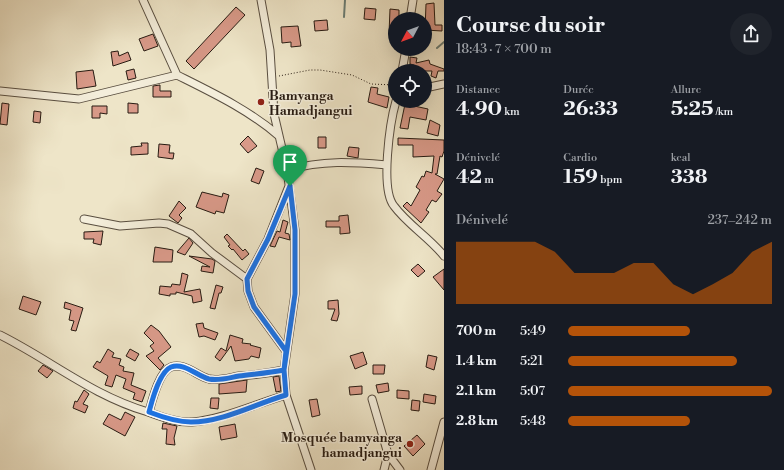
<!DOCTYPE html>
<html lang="fr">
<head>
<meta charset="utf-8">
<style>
	:root { --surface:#171b24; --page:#20242c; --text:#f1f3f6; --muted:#9ea1a6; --accent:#b45309 }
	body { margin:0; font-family:"Libre Bodoni",serif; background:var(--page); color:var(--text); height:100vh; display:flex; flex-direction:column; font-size:15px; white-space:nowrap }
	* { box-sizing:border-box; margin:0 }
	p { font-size:13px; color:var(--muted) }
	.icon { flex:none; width:22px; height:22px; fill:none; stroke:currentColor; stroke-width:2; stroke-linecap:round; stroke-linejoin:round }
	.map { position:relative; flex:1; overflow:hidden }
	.details { display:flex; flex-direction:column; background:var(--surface); width:340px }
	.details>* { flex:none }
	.needle { width:26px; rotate:229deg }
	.controls { position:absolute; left:388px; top:12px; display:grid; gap:8px }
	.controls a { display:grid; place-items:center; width:44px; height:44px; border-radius:50%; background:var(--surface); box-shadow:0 4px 16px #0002; font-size:20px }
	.pin { position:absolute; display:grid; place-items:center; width:34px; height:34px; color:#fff; margin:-41px -17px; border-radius:50% 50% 50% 0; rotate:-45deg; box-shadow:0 0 4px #0007 }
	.pin .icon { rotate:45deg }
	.round { display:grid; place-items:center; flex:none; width:42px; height:42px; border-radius:21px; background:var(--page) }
	.headline { display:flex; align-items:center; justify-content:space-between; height:68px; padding:0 12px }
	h1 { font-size:22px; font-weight:700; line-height:30px }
	.figures { display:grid; grid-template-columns:repeat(3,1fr); gap:6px; height:68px; padding:4px 12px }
	.figures div { display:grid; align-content:center }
	.figures b { font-size:20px; font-weight:700 }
	.figures small { font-size:11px; font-weight:400 }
	.figures p { font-size:11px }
	.chart { height:112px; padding:8px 12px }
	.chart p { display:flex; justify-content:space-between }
	.chart svg { width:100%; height:72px; margin-top:4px; fill:var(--accent); opacity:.7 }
	ul { padding:0 12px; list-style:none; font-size:13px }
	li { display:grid; grid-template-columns:64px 48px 1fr; align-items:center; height:30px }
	li i { height:10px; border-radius:5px; background:var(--accent) }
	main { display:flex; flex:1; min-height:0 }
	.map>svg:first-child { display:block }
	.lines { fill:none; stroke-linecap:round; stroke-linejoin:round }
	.stream { stroke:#6b7d74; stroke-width:2 }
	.building { fill:#d89988; stroke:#271b12 }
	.minor-casing { stroke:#594e40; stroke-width:9 }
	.path { stroke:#271b12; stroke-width:1; stroke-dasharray:1 2; stroke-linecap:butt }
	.minor { stroke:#f4eedb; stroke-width:7 }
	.route-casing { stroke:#fff; stroke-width:8 }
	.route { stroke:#1a73e8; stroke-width:5 }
	.poi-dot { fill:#8f2418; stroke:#f4eedb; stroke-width:1.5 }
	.labels { text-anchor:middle; stroke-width:3; stroke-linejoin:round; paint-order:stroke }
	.poi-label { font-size:13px; font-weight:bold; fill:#271b12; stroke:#f4eedb; text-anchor:start }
</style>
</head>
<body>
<main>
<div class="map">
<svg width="444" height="470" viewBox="0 0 444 470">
	<rect width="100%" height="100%" fill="#eee5c8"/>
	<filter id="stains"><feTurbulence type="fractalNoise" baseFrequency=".005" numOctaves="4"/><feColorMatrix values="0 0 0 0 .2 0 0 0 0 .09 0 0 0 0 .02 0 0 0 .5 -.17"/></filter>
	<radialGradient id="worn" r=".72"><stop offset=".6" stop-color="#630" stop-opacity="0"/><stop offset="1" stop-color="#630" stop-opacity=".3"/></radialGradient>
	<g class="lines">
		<path class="stream" d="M344,17L345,0
			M437,48L444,42"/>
	</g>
	<path class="building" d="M434,3L435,25H442V31L425,30L426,4Z
		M236,7L245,15L194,69L186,61Z
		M365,8L376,9L375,20L364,19Z
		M390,9L399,10V19H395V28L393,33L389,34Z
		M327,20L328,30L315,31L314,21Z
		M298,26L301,46L291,47V42L282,43L281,27Z
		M153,34L158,46L144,51L139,39Z
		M118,51L119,56L128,52L131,60L113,66L111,52Z
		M410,57L417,58L416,63L429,60L430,64L444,69V71H438L436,78L431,76L432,71H414V65L410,64Z
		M134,69L136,78L128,80L126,71Z
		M93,70L96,86L77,89L76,72Z
		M160,85V91H171V97H153V86Z
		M371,87L378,88L377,94L389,97L387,108L368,102Z
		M2,103L9,104L7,125L0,124Z
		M128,103L138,104V113H128Z
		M405,104L428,109L426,120L410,117L408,129L400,128Z
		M92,106H107V114L100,113V118H92Z
		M34,111L41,112L40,123L33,122Z
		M430,120L440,125L438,136L427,133Z
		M248,136L257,146L248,153L240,144Z
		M318,137H326V148H318Z
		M398,138L444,140V151L442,157L440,156L437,174H435L444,179L437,191L442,194L436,202L432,200L426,210L429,212L421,223L403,206L407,202L411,206L420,190L416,187L422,176L424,177L426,171L432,173L434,156L413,157V145H398Z
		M141,143H148V154L131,155V147L142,146Z
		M159,144L170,145L169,153H174L173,159L158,157Z
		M349,147L359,148L358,158L347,156Z
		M256,168L264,171L259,184L251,181Z
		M202,192L222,197L223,193L229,195L224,213L216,211L215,214L196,207Z
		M179,201L186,208L179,215L182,218L178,223L169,216Z
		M348,215L350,233L340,234V227H326V221H339V216Z
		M283,220L288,222L285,233L289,234L290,240L279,237L275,247L270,246L277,231L280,232Z
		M103,231L101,245L93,243L94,239H84V232Z
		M227,234L243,251L245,249L249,254L242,260L233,249L232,250L228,246L230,245L224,237Z
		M189,238L193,243L185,255L177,252Z
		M155,247L173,250L172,262H153Z
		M189,256L212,259L215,261L213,273L201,271L202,266L210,267Z
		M418,264L425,271L418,277L411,270Z
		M444,269V290L433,277Z
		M182,273L188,275L184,292L200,289L202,301L193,303L192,296L176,292V294H170V296L159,294L160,286L171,287L172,284L180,285Z
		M216,285L223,287L221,293H219L215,309L210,308Z
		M23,296L41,302L36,315L19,309Z
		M338,300L339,314L337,321L331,320L335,309H328V301Z
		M65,302L83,308L76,331L71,330L74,321L69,320L71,310L64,308Z
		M203,323L204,328L218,333L215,340L204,336L199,337L196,324Z
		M151,325L159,331L171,347L158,358L164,365L160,370L146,356L154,351L150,346L154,343L144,333Z
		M230,335L243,339L242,343L251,344L250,345L261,348L259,358L251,356L249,359L235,361L231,346L220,361L215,357L221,348L226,351Z
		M108,349L114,353L112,357L121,359L119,365L124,367L123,371L134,373L131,385L146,391L142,402L133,399L135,393L123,388L126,379L116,375L112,387L105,385L108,376L93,367L97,361L100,363Z
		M130,349L139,354L135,361L126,356Z
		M363,352L367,364L355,369L350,356Z
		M428,355L437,357L434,370L426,367Z
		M43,365L53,371L47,378L38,371Z
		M373,365H385L384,374H373Z
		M279,376L281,391L276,392L273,377Z
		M247,380L246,392L219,394V384Z
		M388,383L389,391L378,393L376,385Z
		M362,386V394L350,395L349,387Z
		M84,390L89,394L83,404L88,406L85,413L73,408L75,401L77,402Z
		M397,390L409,391V399L397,398Z
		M424,394L436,396L435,404L423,402Z
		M211,398H219L218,409L210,408Z
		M317,399L320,415L312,417L309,400Z
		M412,400L420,401L419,411L411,410Z
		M125,412L135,417L125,436L103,424L109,414L121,420Z
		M163,423L177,426L174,438L175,445L166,444L167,429H162Z
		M235,424L237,437L221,440L219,427Z
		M417,435L425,444L413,456L404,446Z"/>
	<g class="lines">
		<g class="minor-casing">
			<path id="minor" d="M143,0L177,75
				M261,0L270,50L274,114L287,170L295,230V294L284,370L286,395L311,470
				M410,19L413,0
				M402,71L406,49
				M425,88L444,84
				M0,91L79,99L177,75C213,93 249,110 279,136
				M396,101C390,122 380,189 394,206C408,225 429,237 444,256
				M287,170C324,160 350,162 387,165
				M84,219L120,226L159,223L168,224L191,234L212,253L247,279
				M0,335C52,361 91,395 148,412C162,417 177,423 192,422C224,419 255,404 286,395
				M286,351L254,307L248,291L247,279L268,239L289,186
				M372,399L388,454L400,470
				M149,412C152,401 159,371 171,367C184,362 197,376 209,379C219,381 228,378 239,376C254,375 269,373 284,370
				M384,470L388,454
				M431,470L444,422"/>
		</g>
		<path class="path" d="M279,76L310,70H320L352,75L371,84L395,85"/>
		<use href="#minor" class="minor"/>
	</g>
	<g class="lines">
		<g class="route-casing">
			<path id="route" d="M290,186L268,239L247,279L248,291L254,307L286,351L284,370L286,395C255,404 223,422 191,422C176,422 162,417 149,412C152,401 159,372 171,367C184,362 197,376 209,379C219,381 228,378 239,376C254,374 269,373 284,370L295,294V230L290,186"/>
		</g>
		<use href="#route" class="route"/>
	</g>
	<g class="poi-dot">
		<circle cx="261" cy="102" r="4"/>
		<circle cx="410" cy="444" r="4"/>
	</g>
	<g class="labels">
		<g class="poi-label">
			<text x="269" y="100">Bamyanga<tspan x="269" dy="15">Hamadjangui</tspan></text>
			<text x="402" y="442" text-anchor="end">Mosquée bamyanga<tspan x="402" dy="15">hamadjangui</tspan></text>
		</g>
	</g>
	<rect width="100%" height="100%" filter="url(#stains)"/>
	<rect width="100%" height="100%" fill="url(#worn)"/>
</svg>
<div class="controls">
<a><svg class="needle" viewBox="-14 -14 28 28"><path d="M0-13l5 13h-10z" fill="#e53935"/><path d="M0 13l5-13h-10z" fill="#9ea1a6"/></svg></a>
<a><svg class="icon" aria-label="locate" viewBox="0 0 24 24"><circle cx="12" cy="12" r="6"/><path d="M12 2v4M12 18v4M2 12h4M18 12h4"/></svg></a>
</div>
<div class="pin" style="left:290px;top:186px;background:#1e9e55"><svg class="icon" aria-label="arrive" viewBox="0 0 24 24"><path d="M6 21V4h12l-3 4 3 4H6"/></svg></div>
</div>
<section class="details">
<div class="headline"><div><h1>Course du soir</h1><p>18:43 · 7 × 700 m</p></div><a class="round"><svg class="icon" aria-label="share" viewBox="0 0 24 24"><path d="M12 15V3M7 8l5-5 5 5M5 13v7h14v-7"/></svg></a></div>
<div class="figures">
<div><p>Distance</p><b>4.90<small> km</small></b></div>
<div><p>Durée</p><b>26:33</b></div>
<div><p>Allure</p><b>5:25<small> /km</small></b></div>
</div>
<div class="figures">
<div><p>Dénivelé</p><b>42<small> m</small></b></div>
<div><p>Cardio</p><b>159<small> bpm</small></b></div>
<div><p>kcal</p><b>338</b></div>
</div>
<div class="chart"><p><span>Dénivelé</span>237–242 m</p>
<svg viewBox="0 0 160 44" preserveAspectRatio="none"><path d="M0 44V6L10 6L20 6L30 6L40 6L50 12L60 25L70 25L80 25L90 19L100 19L110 32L120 38L130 32L140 25L150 12L160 6V44z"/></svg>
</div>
<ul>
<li><b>700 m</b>5:49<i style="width:60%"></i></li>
<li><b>1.4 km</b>5:21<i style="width:83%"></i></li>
<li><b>2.1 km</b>5:07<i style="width:100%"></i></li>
<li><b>2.8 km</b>5:48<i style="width:60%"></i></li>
</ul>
</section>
</main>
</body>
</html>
